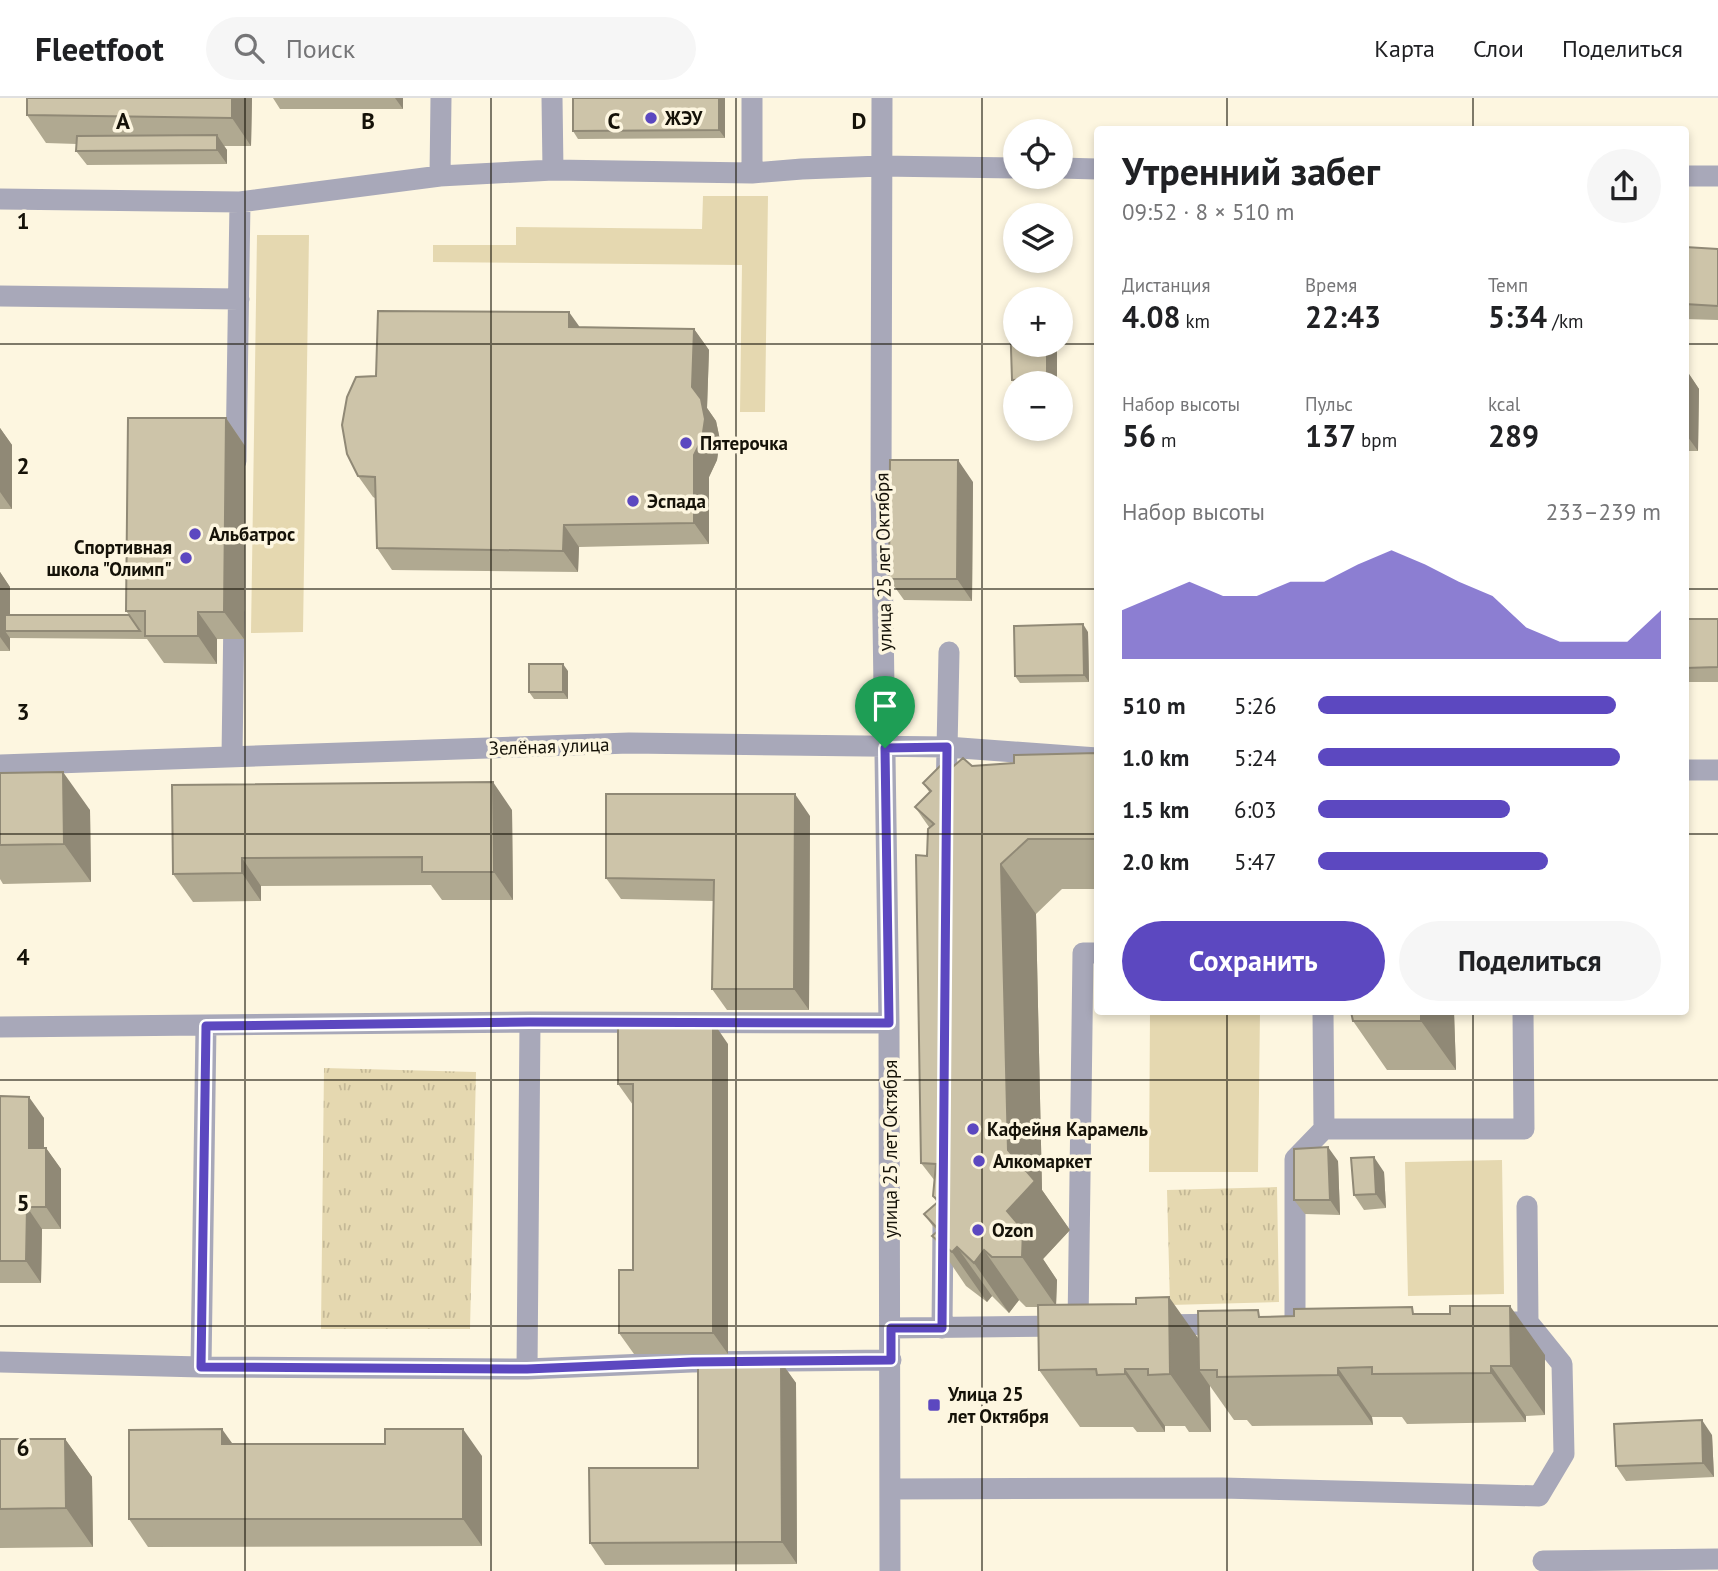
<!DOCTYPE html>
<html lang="ru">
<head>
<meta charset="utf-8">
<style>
	:root { --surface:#fff; --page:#f6f6f6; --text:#202124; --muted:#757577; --line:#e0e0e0; --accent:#5c48c0 }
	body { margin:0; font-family:"PT Sans",sans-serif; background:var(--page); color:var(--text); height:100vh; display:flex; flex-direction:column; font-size:26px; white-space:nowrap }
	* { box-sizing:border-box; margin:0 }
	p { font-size:23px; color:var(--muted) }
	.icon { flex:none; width:38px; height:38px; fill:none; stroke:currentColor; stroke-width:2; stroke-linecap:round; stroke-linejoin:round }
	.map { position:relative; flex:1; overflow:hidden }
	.drawer { position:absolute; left:1094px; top:28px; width:595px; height:889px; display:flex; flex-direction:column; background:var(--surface); border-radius:7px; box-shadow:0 4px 10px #0003 }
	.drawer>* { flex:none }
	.tools { position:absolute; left:1003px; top:21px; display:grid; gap:14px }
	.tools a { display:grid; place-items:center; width:70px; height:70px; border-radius:50%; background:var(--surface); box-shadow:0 4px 10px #0003; font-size:35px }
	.pin { position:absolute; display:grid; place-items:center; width:60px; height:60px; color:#fff; margin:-72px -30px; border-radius:50% 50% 50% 0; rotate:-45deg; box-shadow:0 0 7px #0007 }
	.pin .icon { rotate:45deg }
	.round { display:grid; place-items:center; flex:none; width:74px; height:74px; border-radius:37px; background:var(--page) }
	.summary { display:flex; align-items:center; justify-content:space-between; height:119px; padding:0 28px }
	h1 { font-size:38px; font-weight:700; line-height:52px }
	.figures { display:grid; grid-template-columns:repeat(3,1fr); gap:10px; height:119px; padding:7px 28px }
	.figures div { display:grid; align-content:center }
	.figures b { font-size:30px; font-weight:700 }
	.figures small { font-size:19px; font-weight:400 }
	.figures p { font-size:19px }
	.chart { height:196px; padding:14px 28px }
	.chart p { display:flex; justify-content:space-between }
	.chart svg { width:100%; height:126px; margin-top:7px; fill:var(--accent); opacity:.7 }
	.button { display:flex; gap:14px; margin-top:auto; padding:14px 28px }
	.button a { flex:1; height:80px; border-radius:42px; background:var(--accent); color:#fff; font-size:28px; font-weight:700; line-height:80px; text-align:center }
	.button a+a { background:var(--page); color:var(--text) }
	ul { padding:0 28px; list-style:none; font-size:23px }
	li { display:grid; grid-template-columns:112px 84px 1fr; align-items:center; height:52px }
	li i { height:18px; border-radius:9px; background:var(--accent) }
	header { display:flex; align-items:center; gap:42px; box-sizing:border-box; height:98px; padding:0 35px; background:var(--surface); border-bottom:2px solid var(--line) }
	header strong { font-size:33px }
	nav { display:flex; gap:38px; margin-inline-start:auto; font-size:24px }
	.search { width:490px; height:63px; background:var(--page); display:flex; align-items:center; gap:18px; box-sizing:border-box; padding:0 24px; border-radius:38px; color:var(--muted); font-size:26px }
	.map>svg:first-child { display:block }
	.grass { fill:#e5d8b0 }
	.park { fill:url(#park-tufts) }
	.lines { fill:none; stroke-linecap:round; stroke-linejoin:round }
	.minor { stroke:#a8a8b9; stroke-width:21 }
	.wall { fill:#b0a991 }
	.shaded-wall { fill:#908976 }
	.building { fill:#cdc4a9; stroke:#908976; stroke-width:2 }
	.route-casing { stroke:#fff; stroke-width:14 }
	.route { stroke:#5c48c0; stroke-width:9 }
	.grid { fill:none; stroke:#151208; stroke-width:2; stroke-opacity:0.55 }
	.poi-dot { fill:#5c48c0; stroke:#fdf6e0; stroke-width:2.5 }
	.labels { text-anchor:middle; stroke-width:7; stroke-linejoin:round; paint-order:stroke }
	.poi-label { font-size:19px; font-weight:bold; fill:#151208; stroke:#fdf6e0; text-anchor:start }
	.street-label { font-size:19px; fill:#151208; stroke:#fdf6e0 }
	.grid-label { font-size:23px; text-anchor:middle; font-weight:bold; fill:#151208; stroke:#fdf6e0; stroke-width:7; stroke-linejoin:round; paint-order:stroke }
</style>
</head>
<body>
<header>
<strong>Fleetfoot</strong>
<div class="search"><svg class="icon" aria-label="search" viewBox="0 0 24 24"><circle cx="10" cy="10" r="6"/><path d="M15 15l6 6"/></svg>Поиск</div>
<nav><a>Карта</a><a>Слои</a><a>Поделиться</a></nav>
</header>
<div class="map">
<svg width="1718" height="1473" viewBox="0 0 1718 1473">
	<defs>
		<pattern id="park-tufts" width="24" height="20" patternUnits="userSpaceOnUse" patternTransform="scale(1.75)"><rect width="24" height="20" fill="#e5d8b0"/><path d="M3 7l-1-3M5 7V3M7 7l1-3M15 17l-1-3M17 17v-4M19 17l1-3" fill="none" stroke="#c4b896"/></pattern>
	</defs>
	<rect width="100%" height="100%" fill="#fdf6e0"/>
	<path class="grass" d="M703,98H768L765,314H740L742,167L433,164V147H516V129L702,131Z
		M257,137H309L303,534L251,535Z
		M1150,914H1260L1258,1074H1149Z
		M1502,1062L1504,1196L1408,1198L1405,1064Z"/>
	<path class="park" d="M324,970L476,974L470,1231H321Z
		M1277,1089L1279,1204L1170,1207L1167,1092Z"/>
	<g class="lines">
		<path class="minor" d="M552,0L553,72L752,75L802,71L881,68L1015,70
			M882,0L881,389L889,925L890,1473
			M1060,70L1097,71
			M752,75V0
			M440,78L441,0
			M1685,78H1718
			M0,101L240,104L440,78L553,72
			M0,198L239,201
			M236,363L240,104
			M232,659L234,514
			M0,667L629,645L947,649L1097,660
			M1685,672H1718
			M946,700L949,554
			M530,924L889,925
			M0,929L530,924L527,1271L201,1269L0,1264
			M1324,1031H1524L1523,914
			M1513,1224H1528L1527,1108
			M1295,1226V1061L1324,1031L1323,914
			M1159,1227L1225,1226
			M1078,1228L1083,855H1097
			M891,1230L1068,1228
			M942,1230L943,1127
			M201,1269L206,928
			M527,1271L692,1264L891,1262
			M890,1391L1222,1390L1539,1398L1564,1356L1562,1266L1528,1224
			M1543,1463L1718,1461"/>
	</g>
	<path class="wall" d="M252,0L251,48H224L227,52V66L87,67L76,53L77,46L46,45L27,17Z
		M273,0H403V11H280Z
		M725,0V40L578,41L573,33Z
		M1685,149L1718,151V222L1685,221Z
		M580,230L694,231L709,252L707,310L716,323L720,342L717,362L709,379V446L579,449L578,474L392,472L377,450L375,400L373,399L358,378L376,278Z
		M1015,247H1057V285H1015V287L1012,282Z
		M1685,270L1699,291L1698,353H1685Z
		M226,320L245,348L244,541H217V566L164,565L147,541L10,540V553H0V474L10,489V517H129L126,513Z
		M0,330L12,347V411H0Z
		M973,384L972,503L904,502L889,481Z
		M1685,521H1718V584H1686L1685,583Z
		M1088,534L1089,584L1020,585L1015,578Z
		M568,573V601H534L529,594Z
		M1097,655V791H1062L1036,816L1042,1092L1070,1132L1043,1161L1057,1182L1056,1207L1198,1241L1263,1219L1417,1216L1545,1257V1317L1526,1318V1324L1407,1326L1402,1319H1372L1373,1327L1252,1328L1247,1322H1234L1210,1288L1211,1334H1189L1185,1328H1165V1334H1137L1133,1329H1080L1039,1272L1038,1209H1026L1019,1202L1009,1215L992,1198L987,1204L966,1188L932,1138L937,1134L924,1116L937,1105L933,1098L935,1083L921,1065L927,758L929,729L915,709L930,695L923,685L948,673L972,668L1014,665Z
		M0,675L90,712L91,784L3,786L0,781Z
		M172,687L512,712L513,802H442L431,787L261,788V803L193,804L173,776Z
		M810,718L809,912H727L712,891L714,803L621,801L606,780Z
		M1351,914H1454L1456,972H1387L1353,923Z
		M728,946V1256H634L619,1235L633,1172V1007L618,986Z
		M0,998L44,1020V1050H46L61,1071V1131H42L41,1185H0Z
		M1338,1063L1340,1117L1305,1116L1294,1102Z
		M1384,1074L1386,1110L1364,1112L1354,1097Z
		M781,1264L796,1285L797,1466L605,1467L590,1445L698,1370Z
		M1712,1337L1714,1379L1626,1383L1616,1368Z
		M0,1341H65L92,1379L93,1449L0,1450Z
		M233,1346H385L482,1358V1448L148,1449L129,1421Z"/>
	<path class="shaded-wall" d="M232,0H252L251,48L232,20Z
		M395,0H403V11Z
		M719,0H725V40L719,32Z
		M217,37L227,52V66L217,52Z
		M569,214L584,235L569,229Z
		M694,231L709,252L707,310L716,323L720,342L717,362L709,379V446L694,425V357L692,289Z
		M1047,247H1057V285H1050L1047,281Z
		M1685,270L1699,291L1698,353L1685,335Z
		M226,320L245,348L244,541L224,514Z
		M0,330L12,347V411L0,394Z
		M958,362L973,384L972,503L957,481Z
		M564,427L579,449L578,474L563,453Z
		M0,474L10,489V533H5L10,540V553L0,539Z
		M198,514L217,541V566L198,538Z
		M1083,526L1088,534L1089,584L1084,577Z
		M563,566L568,573V601L563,594Z
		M63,674L90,712L91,784L64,746Z
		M493,684L512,712L513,802L494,774Z
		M795,696L810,718L809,912L794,891Z
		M242,760L261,788V803L242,775Z
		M1001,766L1036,816L1042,1092L1070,1132L1043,1161L1057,1182L1056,1208L1022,1159L1007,1113L1008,1052Z
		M1421,914H1454L1456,972L1421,923Z
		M713,924L728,946V1256L713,1235Z
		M29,999L44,1020V1071L29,1050Z
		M1328,1049L1338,1063L1340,1117L1330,1102Z
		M46,1050L61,1071V1131L46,1109Z
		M1374,1059L1384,1074L1386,1110L1376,1096Z
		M27,1109L42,1131L41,1185L26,1163Z
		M957,1149L992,1198L987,1204L952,1154Z
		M984,1152L1019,1202L1009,1215L974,1165Z
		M1169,1199L1210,1257L1199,1272L1210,1288L1211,1334L1170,1276Z
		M1510,1208L1545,1257V1317L1511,1268Z
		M781,1264L796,1285L797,1466L782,1444Z
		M1491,1268L1526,1318V1324L1491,1275Z
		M1338,1270L1372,1319L1373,1327L1338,1277Z
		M1125,1271L1165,1328V1334L1125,1276Z
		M1702,1322L1712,1337L1714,1379L1703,1365Z
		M222,1331L242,1359L222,1346Z
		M463,1331L482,1358V1448L463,1421Z
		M65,1341L92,1379L93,1449L66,1410Z"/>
	<path class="building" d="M27,0H232V20L27,17Z
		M573,0H719V32L573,33Z
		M217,37V52L76,53L77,38Z
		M1685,149L1718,151V208L1685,206Z
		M378,213L569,214V229L694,231L692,289L701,301L705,321L702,341L694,357V425L564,427L563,453L377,450L375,379L358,378L347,356L342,327L347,299L356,279L376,278Z
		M1010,219H1015V247H1047V281L1012,282Z
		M128,320H226L224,514H198V538H145V513H126Z
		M890,362H958L957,481H889Z
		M5,517H129L140,533H5Z
		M1685,521H1718V569L1685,570Z
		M1083,526L1084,577L1015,578L1014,528Z
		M529,566H563V594H529Z
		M1097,655V741H1028L1001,766L1008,1052L1035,1083L1007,1113L1023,1132L1022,1159H992L984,1152L974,1165L957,1149L952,1154L932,1138L939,1132L924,1116L939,1103L933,1098L936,1066L921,1065L916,757L927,758L928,731L934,726L915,709L931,693L923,685L941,667L948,673L963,660L972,668L1014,665V657Z
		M63,674L64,746L0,747V675Z
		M493,684L494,774H422V759L242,760V775L173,776L172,687Z
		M606,696H795L794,891H712L714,782L606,780Z
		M1351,914H1421V923H1353Z
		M618,924H713V1235H619V1172H633V986H618Z
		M0,998L29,999V1050H46V1109H27L26,1163H0Z
		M1328,1049L1330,1102H1294V1051Z
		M1374,1059L1376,1096L1354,1097L1351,1060Z
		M1169,1199L1170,1276L1148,1277V1271H1125V1276L1097,1277L1096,1271L1039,1272L1038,1207L1136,1206V1200Z
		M1450,1208H1510L1511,1268H1491V1275L1372,1276V1269L1338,1270V1277L1217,1279V1272H1199L1198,1213L1258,1212L1259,1219L1294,1218V1211L1412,1209L1413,1216H1450Z
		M698,1264H781L782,1444L590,1445L589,1370H698Z
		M1702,1322L1703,1365L1616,1368L1614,1326Z
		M222,1331V1346H385V1331H463V1421H129V1332Z
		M0,1341H65L66,1410L0,1411Z"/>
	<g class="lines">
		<g class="route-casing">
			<path id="route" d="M947,649L942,1230H891V1262L692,1264L527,1271L201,1269L206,928L530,924L889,925L885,650Z"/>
		</g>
		<use href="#route" class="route"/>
	</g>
	<path class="grid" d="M245,0V1473M491,0V1473M736,0V1473M982,0V1473M1227,0V32M1473,0V32M0,246H1015M1060,246H1097M1685,246H1718M0,491H1097M1685,491H1718M0,736H1097M1685,736H1718M1227,914V1473M1473,914V1473M0,982H1718M0,1228H1718"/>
	<g class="poi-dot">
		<circle cx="651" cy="20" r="7"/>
		<circle cx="686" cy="345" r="7"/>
		<circle cx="633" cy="403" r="7"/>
		<circle cx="195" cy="436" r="7"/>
		<circle cx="186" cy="460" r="7"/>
		<circle cx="973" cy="1031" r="7"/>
		<circle cx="979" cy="1063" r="7"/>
		<circle cx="978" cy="1132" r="7"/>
		<rect x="927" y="1300" width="14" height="14" rx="3.5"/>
	</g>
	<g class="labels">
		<g class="poi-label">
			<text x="665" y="27">ЖЭУ</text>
			<text x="700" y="352">Пятерочка</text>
			<text x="647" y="410">Эспада</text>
			<text x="209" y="443">Альбатрос</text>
			<text x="172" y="456" text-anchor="end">Спортивная<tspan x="172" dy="22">школа "Олимп"</tspan></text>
			<text x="987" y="1038">Кафейня Карамель</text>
			<text x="993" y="1070">Алкомаркет</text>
			<text x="992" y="1139">Ozon</text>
			<text x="948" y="1303">Улица 25<tspan x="948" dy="22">лет Октября</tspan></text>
		</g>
		<g class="street-label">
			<text transform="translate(883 464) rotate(-91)" y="7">улица 25 лет Октября</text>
			<text transform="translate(549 648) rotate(-2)" y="7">Зелёная улица</text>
			<text transform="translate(890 1051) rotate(-90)" y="7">улица 25 лет Октября</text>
		</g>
	</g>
	<g class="grid-label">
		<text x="123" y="31">A</text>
		<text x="368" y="31">B</text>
		<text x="614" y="31">C</text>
		<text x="859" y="31">D</text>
		<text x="23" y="131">1</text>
		<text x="23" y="376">2</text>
		<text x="23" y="622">3</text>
		<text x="23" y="867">4</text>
		<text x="23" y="1113">5</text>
		<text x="23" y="1358">6</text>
	</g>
</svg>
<div class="tools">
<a><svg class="icon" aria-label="locate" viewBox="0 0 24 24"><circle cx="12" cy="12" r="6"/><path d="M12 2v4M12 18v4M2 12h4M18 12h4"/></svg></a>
<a><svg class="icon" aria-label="layers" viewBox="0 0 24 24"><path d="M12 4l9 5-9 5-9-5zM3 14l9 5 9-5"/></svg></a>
<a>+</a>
<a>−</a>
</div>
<div class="pin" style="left:885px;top:650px;background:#1e9e55"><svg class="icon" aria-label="arrive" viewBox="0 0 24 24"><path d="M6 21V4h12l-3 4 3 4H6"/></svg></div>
<section class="drawer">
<div class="summary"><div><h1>Утренний забег</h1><p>09:52 · 8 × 510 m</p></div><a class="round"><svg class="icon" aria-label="share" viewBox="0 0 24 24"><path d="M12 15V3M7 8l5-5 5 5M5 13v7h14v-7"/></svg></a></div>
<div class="figures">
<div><p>Дистанция</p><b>4.08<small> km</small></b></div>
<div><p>Время</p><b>22:43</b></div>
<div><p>Темп</p><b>5:34<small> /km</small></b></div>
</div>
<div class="figures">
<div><p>Набор высоты</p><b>56<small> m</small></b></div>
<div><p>Пульс</p><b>137<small> bpm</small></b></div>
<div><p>kcal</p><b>289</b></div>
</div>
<div class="chart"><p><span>Набор высоты</span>233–239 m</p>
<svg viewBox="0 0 160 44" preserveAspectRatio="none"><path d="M0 44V27L10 22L20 17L30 22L40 22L50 17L60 17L70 11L80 6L90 11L100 17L110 22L120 33L130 38L140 38L150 38L160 27V44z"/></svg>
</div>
<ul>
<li><b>510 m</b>5:26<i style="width:87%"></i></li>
<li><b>1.0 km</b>5:24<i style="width:88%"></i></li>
<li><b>1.5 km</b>6:03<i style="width:56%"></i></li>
<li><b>2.0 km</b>5:47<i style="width:67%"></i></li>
</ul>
<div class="button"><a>Сохранить</a><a>Поделиться</a></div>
</section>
</div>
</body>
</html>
